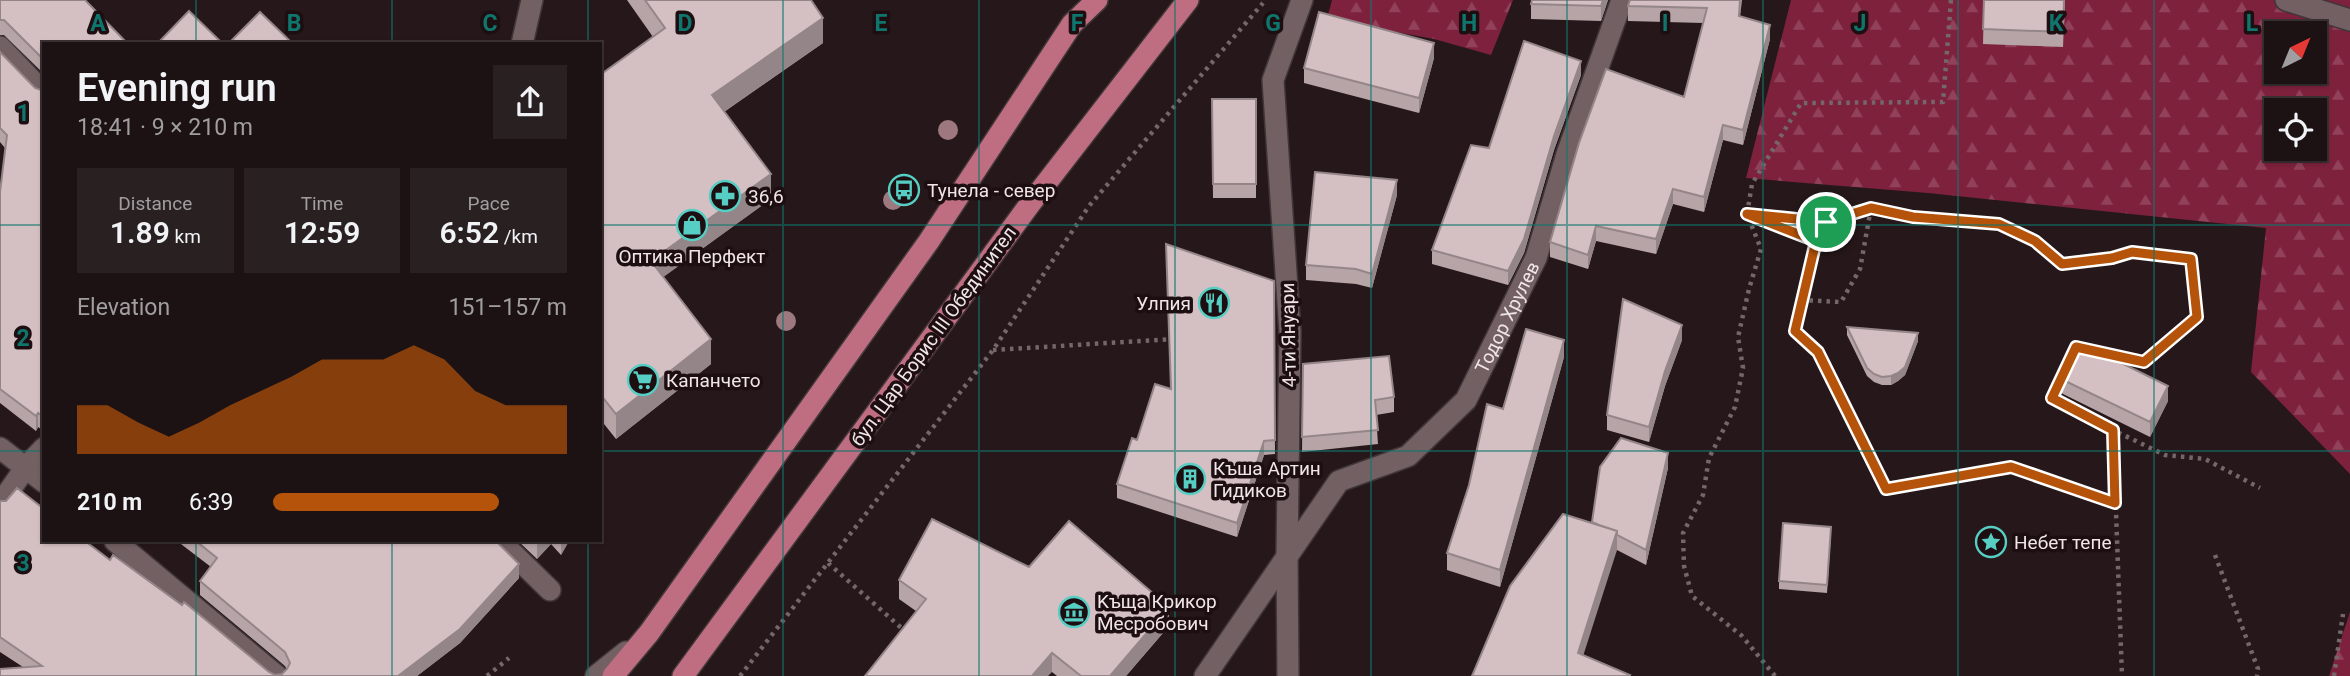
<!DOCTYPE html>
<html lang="en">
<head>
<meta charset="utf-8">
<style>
	:root { --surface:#1c1214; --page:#292022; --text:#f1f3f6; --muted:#a09ea0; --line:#3a3234; --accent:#b45309 }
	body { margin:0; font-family:Roboto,sans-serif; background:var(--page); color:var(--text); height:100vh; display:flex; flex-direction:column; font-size:26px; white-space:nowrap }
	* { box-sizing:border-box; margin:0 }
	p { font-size:23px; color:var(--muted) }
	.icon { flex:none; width:38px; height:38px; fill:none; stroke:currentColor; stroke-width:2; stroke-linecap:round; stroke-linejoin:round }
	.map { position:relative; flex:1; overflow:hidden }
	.sheet { position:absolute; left:42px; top:42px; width:560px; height:500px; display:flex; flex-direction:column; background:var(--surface); border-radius:0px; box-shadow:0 2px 5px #0004,0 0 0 2px var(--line) }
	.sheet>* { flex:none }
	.needle { width:46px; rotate:43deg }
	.controls { position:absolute; left:2264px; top:21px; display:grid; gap:14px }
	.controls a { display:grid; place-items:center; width:63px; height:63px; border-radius:0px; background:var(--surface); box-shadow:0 2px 5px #0004,0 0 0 2px var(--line); font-size:35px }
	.pin { position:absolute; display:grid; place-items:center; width:60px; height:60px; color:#fff; margin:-30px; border:4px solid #fff; border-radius:50%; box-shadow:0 2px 7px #0007 }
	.round { display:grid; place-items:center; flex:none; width:74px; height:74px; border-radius:0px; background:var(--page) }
	.headline { display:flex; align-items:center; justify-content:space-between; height:119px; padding:0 35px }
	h1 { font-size:38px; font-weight:600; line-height:52px }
	.metrics { display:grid; grid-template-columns:repeat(3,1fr); gap:10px; height:119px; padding:7px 35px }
	.metrics div { display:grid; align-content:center; border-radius:0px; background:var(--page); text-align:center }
	.metrics b { font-size:30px; font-weight:600 }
	.metrics small { font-size:19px; font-weight:400 }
	.metrics p { font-size:19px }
	.chart { height:196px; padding:14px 35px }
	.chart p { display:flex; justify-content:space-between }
	.chart svg { width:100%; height:126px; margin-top:7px; fill:var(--accent); opacity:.7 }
	ul { padding:0 35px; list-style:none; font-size:23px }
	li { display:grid; grid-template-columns:112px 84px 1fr; align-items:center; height:52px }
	li i { height:18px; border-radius:9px; background:var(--accent) }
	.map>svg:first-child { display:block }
	.forest { fill:url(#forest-firs); fill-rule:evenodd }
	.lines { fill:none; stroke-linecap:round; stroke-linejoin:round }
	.lane-casing { stroke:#403638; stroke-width:24 }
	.street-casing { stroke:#403638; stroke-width:24 }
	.primary-casing { stroke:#403638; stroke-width:24 }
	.path { stroke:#746769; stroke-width:4.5; stroke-dasharray:3.5 5; stroke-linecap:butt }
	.lane { stroke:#726063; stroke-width:21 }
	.street { stroke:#726063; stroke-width:21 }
	.primary { stroke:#be6e80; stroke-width:21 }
	.tree { fill:#9d797f }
	.wall { fill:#b6a4a7 }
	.shaded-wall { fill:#948688 }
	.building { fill:#d4bfc2; stroke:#948688; stroke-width:2 }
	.route-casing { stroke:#fff; stroke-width:14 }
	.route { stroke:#b45309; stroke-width:9 }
	.grid { fill:none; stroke:#0f766e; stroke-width:2; stroke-opacity:0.55 }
	.labels { text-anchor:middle; stroke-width:7; stroke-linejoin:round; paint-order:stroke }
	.poi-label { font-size:19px; fill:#f0e5e7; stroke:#1d0f11; text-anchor:start }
	.street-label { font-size:19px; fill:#f0e5e7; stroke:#1d0f11 }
	.grid-label { font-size:23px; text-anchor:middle; font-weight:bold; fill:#0f766e; stroke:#1d0f11; stroke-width:7; stroke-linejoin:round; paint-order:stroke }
</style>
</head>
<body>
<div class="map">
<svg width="2350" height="676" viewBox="0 0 2350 676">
	<defs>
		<pattern id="forest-firs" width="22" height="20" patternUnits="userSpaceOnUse" patternTransform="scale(1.75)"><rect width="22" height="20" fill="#7e213d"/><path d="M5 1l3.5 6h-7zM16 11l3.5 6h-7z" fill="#914159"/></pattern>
	</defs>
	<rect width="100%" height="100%" fill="#26181a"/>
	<path class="forest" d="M1332,0H1513L1491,55L1434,39L1327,19Z
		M1791,0H2350V474L2251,372L2266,228L1928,193L1746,178ZM2277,33H2315V72H2277ZM2277,110H2315V149H2277Z
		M2350,612V676H2329Z"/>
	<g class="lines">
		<g class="lane-casing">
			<path id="lane" d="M2286,0L2350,20"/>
		</g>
		<g class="street-casing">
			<g id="street">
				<path d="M522,44L532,0"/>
				<path d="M0,47L44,93"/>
				<path d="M0,448L44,482"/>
				<path d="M0,504L26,467L44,448"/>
				<path d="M115,541L277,676"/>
				<path d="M500,541L550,590"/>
				<path d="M596,676L626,652"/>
				<path id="s1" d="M1205,676L1339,481L1408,456L1466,400L1536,258L1567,154L1622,0"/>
				<path d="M1288,676L1287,556L1290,332L1273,80L1302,0"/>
			</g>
		</g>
		<g class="primary-casing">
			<path id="primary" d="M613,676L649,633L929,241L1072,24L1097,0
				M683,676L1030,204L1188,0"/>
		</g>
		<path class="path" d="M1951,0L1943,102L1801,103L1752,184L1747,214L1826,222L1871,208L1913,217L1999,224L2035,241L2062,264L2112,258L2132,252L2191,259L2197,317L2144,362L2093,350
			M1801,300L1841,302L1860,269L1871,208
			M2081,348L2076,347L2052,398L2113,430L2165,455L2205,459L2260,488
			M993,350L1174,339
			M2113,430L2122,676
			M2215,555L2258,669L2257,676
			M828,563L906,632
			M487,676L509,658
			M740,676L993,350L1089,206L1263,3
			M1775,676L1742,636L1692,596L1684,566L1683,533L1703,495L1709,458L1735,407L1743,368L1738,337L1749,289L1761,249L1747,214L1817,241L1795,331L1818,352L1886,489L2011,467L2115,503
			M2334,676L2343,614"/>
		<use href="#lane" class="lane"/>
		<use href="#street" class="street"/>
		<use href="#primary" class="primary"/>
	</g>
	<g class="tree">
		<circle cx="948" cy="130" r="10"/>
		<circle cx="893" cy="200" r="10"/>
		<circle cx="786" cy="321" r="10"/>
	</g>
	<path class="wall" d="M0,0L44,44V74L4,35H0Z
		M627,0H811L823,43L724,112L771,199L663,277L711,364L616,439L600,419V75L653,37Z
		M1608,0L1601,21L1531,19V4Z
		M1630,0H1742L1740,17L1770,39L1743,145L1723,140L1704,212L1673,204L1656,254L1596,241L1588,269L1550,257V242L1684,97L1703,23L1628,21V6Z
		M1984,0H2065L2063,47L1983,44Z
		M0,52L35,88L44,91V431L38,427L36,431L0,403V192L5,148L0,142Z
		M1434,58L1419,113L1304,83V68Z
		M1581,75L1554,150L1524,253L1508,285L1432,264V250L1489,148Z
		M1212,99H1256V198H1213Z
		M1397,195L1372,288L1356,284L1306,280V265Z
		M1274,281L1275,454L1264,455L1237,537L1117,498V484L1137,440L1170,389Z
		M1847,327L1918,341L1905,375L1898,381L1891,385H1882L1874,382L1867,376L1847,335Z
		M1682,340L1665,386L1649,442L1607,430V415Z
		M1564,357L1500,587L1447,570V553L1503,409Z
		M1303,364L1394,397V412L1376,415L1378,444L1302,452Z
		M2061,379L2168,401L2150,437L2061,393Z
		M1600,467L1668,468L1646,565L1617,550L1472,676L1592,523Z
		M0,501L110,560L269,672L275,675L282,674L287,670L285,666L200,595V581L211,567L177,541H496L519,578L460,643L417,676H0L23,667L0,652Z
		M1831,535L1827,593L1779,589V581Z
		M518,541H569L561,555L551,544L537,559Z
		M1029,567L1169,626L1126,676H1057L1052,672L916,611L899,599V580Z"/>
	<path class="shaded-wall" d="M1603,0H1608L1601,21V6Z
		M823,18V43L712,120V95Z
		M1770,25V39L1743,145V130Z
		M1434,43V58L1419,113V98Z
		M1581,61V75L1554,150L1524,253L1508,285V271Z
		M1723,125V140L1704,212V197Z
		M771,174V199L651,286V261Z
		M1397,180V195L1372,288V274Z
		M1673,189V204L1656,254V239Z
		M1596,226V241L1588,269V255Z
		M1682,325V340L1665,386L1649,442V427L1665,371Z
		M1918,333V341L1905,375L1898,381L1891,385V376Z
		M711,339V364L616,439V414Z
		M1564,340V357L1500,587V570Z
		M2168,386V401L2150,437V422Z
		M38,413V427L36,431V416Z
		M1264,441V455L1237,537V523Z
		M1668,453V468L1646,565V550Z
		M1617,531V550L1578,672V653Z
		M541,541H551V544L537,559V545Z
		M561,541H569L561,555Z
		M519,564V578L460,643L417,676H398Z
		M1169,607V626L1126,676H1110Z
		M1052,653V672L1048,676H1032Z"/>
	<path class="building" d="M0,0H85L128,44H44V60L4,20H0Z
		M645,0H811L823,18L712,95L771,174L651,261L711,339L616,414L600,394V75L665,28Z
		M1532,0H1603L1601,6L1531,4Z
		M1630,0H1740L1739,16L1770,25L1743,130L1723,125L1704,197L1673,189L1656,239L1596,226L1588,255L1550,242L1579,143L1606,69L1684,97L1707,8L1628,6Z
		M1984,0H2064L2063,32L1983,29Z
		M189,11L223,44H157Z
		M260,12L293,44H228Z
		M1319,12L1434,43L1419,98L1304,68Z
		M1524,41L1581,61L1554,136L1524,239L1508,271L1432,250L1471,145L1489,148Z
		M0,52L35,88L44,91V417L38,413L36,416L0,389V192L7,135L0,128Z
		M1212,99H1256V184H1213Z
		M1315,172L1397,180L1372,274L1356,269L1306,265Z
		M1166,244L1274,281L1275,440L1264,441L1237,523L1117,484L1132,438L1137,440L1155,384L1171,389Z
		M1623,299L1682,325L1665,371L1649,427L1607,415Z
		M1847,327L1918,333L1905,367L1898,373L1891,376L1882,377L1874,374L1867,368Z
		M1526,329L1564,340L1500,570L1447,553L1469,485L1487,404L1503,409Z
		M2079,342L2168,386L2150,422L2061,379Z
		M1389,356L1394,397L1375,400L1378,430L1302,437L1303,364Z
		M1621,438L1668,453L1646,550L1617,535V531L1599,525L1592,522L1600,467Z
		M17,488L44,509V541H85L110,560L113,555L182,605L184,602L269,672L275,675L282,674L287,669L290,663L285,652L200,581L217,558L196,541H496L519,564L460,629L398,676H0V669L42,666L0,637V501H6Z
		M1563,514L1617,531L1578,653L1630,675L1629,676H1472L1510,586Z
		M932,519L1029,567L1069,521L1169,607L1110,676H1081L1052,653L1032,676H865L926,599L899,580Z
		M1783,523L1831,527L1827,585L1779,581Z"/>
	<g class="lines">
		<g class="route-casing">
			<path id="route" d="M1871,208L1913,217L1999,224L2035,241L2062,264L2112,258L2132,252L2191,259L2197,317L2144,362L2076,347L2052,398L2113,430L2115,503L2011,467L1886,489L1818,352L1795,331L1816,241L1747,214L1826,222Z"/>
		</g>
		<use href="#route" class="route"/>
	</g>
	<path class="grid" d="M196,0V44M392,0V44M588,0V44M783,0V676M979,0V676M1175,0V676M1371,0V676M1567,0V676M1763,0V676M1958,0V676M2154,0V676M0,225H44M600,225H2350M0,451H44M600,451H2350M196,541V676M392,541V676M588,541V676"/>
	<defs>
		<g id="bus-ring" transform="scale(1.575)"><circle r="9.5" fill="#1d0f11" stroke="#56cec3" stroke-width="1.5"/><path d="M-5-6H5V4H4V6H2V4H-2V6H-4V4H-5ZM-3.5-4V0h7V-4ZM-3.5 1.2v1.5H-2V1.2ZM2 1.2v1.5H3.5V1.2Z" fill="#56cec3"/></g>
		<g id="pharmacy-ring" transform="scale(1.575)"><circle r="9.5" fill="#1d0f11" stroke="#56cec3" stroke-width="1.5"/><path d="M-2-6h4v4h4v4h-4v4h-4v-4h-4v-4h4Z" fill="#56cec3"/></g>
		<g id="shop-ring" transform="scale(1.575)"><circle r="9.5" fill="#1d0f11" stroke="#56cec3" stroke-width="1.5"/><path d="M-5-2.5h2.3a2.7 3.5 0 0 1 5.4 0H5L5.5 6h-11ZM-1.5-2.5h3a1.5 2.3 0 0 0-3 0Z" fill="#56cec3"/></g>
		<g id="restaurant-ring" transform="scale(1.575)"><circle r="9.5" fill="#1d0f11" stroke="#56cec3" stroke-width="1.5"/><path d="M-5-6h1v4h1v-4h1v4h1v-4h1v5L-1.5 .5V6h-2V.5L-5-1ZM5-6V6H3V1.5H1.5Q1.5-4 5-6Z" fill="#56cec3"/></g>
		<g id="supermarket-ring" transform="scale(1.575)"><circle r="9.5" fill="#1d0f11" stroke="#56cec3" stroke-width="1.5"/><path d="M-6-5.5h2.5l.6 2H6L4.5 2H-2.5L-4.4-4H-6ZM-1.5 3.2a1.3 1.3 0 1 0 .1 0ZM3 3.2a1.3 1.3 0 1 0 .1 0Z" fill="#56cec3"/></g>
		<g id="building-ring" transform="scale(1.575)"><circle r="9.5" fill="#1d0f11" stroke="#56cec3" stroke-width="1.5"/><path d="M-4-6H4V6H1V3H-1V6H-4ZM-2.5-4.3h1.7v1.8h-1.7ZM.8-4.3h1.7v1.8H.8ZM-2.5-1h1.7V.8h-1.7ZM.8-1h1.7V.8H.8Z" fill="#56cec3"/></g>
		<g id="sight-ring" transform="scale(1.575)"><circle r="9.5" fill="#1d0f11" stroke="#56cec3" stroke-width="1.5"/><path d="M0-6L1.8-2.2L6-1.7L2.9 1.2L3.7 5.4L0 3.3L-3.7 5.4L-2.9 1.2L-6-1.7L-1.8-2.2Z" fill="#56cec3"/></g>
		<g id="museum-ring" transform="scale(1.575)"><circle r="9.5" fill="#1d0f11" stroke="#56cec3" stroke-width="1.5"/><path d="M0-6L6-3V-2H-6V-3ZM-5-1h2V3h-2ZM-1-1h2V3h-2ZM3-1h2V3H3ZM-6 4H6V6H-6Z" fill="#56cec3"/></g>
	</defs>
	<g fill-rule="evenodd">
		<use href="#bus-ring" x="904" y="190"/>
		<use href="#pharmacy-ring" x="725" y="196"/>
		<use href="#shop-ring" x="692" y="225"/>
		<use href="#restaurant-ring" x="1214" y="303"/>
		<use href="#supermarket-ring" x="643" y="380"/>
		<use href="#building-ring" x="1190" y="479"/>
		<use href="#sight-ring" x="1991" y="542"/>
		<use href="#museum-ring" x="1074" y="612"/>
	</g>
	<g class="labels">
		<g class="poi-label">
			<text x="927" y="197">Тунела - север</text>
			<text x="748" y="203">36,6</text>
			<text x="692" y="263" text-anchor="middle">Оптика Перфект</text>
			<text x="1191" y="310" text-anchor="end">Улпия</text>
			<text x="666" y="387">Капанчето</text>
			<text x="1213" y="475">Къша Артин<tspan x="1213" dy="22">Гидиков</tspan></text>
			<text x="2014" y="549">Небет тепе</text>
			<text x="1097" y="608">Kъща Крикор<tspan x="1097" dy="22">Месробович</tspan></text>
		</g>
		<g class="street-label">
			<text dy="7" stroke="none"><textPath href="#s1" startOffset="483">Тодор Хрулев</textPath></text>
			<text transform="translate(1288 335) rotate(-91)" y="7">4-ти Януари</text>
			<text transform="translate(933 336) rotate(-54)" y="7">бул. Цар Борис III Обединител</text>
		</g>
	</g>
	<g class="grid-label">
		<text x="98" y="31">A</text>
		<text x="294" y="31">B</text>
		<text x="490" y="31">C</text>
		<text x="685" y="31">D</text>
		<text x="881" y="31">E</text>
		<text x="1077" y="31">F</text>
		<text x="1273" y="31">G</text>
		<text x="1469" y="31">H</text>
		<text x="1665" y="31">I</text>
		<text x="1860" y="31">J</text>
		<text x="2056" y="31">K</text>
		<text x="2252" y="31">L</text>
		<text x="23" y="121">1</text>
		<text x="23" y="346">2</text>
		<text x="23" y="571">3</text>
	</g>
</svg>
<div class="controls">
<a><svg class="needle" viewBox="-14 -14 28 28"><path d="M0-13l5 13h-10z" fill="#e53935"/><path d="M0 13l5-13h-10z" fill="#a09ea0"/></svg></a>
<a><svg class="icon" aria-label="locate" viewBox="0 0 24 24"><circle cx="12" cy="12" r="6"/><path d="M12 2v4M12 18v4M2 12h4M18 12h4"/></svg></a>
</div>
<div class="pin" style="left:1826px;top:222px;background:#1e9e55"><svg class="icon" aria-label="arrive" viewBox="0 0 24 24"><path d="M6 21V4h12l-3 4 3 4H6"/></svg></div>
<section class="sheet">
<div class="headline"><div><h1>Evening run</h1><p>18:41 · 9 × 210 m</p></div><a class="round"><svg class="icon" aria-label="share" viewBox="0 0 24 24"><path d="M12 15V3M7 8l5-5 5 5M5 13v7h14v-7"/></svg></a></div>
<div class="metrics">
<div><p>Distance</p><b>1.89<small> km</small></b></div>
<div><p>Time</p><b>12:59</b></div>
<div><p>Pace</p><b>6:52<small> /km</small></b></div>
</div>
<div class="chart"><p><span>Elevation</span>151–157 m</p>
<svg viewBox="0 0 160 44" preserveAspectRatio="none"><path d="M0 44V27L10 27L20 33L30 38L40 33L50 27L60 22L70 17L80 11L90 11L100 11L110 6L120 11L130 22L140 27L150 27L160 27V44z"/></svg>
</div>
<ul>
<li><b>210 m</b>6:39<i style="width:77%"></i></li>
</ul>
</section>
</div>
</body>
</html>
